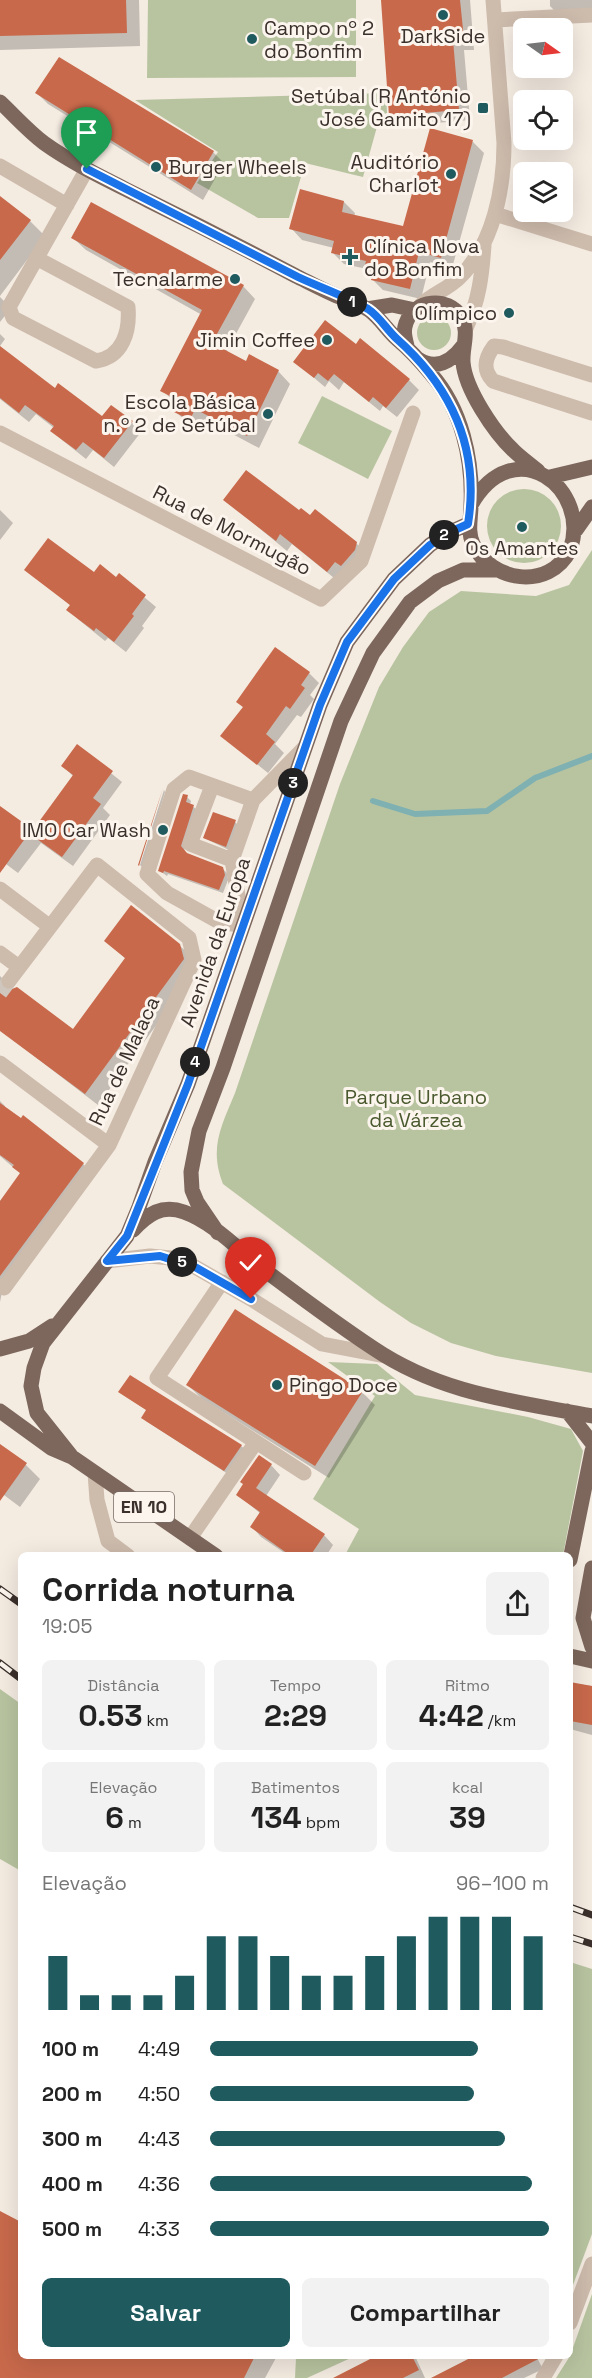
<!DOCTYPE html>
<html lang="pt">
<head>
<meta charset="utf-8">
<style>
	:root { --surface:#fff; --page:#f2f2f2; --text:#222; --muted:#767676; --accent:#1f5a5e }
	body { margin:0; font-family:"Space Grotesk",sans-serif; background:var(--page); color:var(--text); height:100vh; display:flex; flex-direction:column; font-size:22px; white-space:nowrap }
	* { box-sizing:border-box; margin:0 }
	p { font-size:20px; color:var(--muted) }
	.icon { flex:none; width:33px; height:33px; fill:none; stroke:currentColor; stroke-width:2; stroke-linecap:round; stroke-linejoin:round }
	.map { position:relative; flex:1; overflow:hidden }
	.sheet { position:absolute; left:18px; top:1552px; width:555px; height:807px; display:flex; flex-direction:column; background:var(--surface); border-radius:9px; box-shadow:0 6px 24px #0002 }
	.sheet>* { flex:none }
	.needle { width:39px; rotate:104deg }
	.controls { position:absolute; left:513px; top:18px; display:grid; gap:12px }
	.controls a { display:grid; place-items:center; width:60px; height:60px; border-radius:9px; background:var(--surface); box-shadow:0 6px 24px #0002; font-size:30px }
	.pin { position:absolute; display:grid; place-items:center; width:51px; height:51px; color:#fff; margin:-62px -26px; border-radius:50% 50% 50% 0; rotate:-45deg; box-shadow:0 0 6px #0007 }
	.pin .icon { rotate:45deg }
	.km { position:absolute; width:30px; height:30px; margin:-15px; border-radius:50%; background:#222; color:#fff; font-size:16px; line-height:30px; text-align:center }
	.round { display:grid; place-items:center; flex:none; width:63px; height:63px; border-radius:9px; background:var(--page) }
	.overview { display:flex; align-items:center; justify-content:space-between; height:102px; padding:0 24px }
	h1 { font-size:33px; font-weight:600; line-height:45px }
	.figures { display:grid; grid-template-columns:repeat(3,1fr); gap:9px; height:102px; padding:6px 24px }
	.figures div { display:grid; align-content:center; border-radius:9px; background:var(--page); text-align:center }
	.figures b { font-size:30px; font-weight:600 }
	.figures small { font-size:16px; font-weight:400 }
	.figures p { font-size:16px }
	.chart { height:168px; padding:12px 24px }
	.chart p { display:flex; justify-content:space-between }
	.chart svg { width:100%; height:108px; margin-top:6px; stroke:var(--accent); stroke-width:6 }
	.cta { display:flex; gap:12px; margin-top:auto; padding:12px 24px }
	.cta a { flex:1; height:69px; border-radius:9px; background:var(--accent); color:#fff; font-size:24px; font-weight:600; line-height:69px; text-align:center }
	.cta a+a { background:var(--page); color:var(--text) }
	ul { padding:0 24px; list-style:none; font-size:20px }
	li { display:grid; grid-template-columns:96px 72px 1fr; align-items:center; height:45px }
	li i { height:15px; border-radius:8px; background:var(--accent) }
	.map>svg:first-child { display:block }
	.green { fill:#b8c4a0 }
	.shadow { fill:#0003 }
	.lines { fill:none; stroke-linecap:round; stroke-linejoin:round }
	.stream { stroke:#7fb0b2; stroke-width:6 }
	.building { fill:#c8694b }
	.minor-tunnel { stroke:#cfc6bd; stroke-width:15; stroke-dasharray:15 8; stroke-linecap:butt }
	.minor { stroke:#cdbbac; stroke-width:15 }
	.major { stroke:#7d675c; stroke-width:15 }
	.rail-casing { stroke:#3b302b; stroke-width:7 }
	.rail { stroke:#fbf5ee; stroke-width:4.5; stroke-dasharray:14; stroke-linecap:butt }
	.route-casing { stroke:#fff; stroke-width:12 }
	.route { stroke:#1a73e8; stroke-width:8 }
	.poi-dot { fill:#1f5a5e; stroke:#fbf5ee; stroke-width:2 }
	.labels { text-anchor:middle; stroke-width:6; stroke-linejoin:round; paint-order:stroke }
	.shield { fill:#fbf5ee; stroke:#756b66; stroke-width:1.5 }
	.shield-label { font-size:18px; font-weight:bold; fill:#3b302b }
	.poi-label { font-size:20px; fill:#3b302b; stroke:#fbf5ee; text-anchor:end }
	.street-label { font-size:20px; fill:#3b302b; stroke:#fbf5ee }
	.park-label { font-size:20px; fill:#4a5a2e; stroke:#fbf5ee }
</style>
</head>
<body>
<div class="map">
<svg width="592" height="2378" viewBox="0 0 592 2378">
	<rect width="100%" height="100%" fill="#f4ebe1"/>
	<path class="green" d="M148,0H356V77L147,78Z
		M386,93L387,113L380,116L363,177L305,163L289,218H258L197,183L218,152L135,100Z
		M417 333a17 17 0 1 1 34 0a17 17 0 1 1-34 0Z
		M322,396L392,431L368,479L298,443Z
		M487 526a37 37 0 1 1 74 0a37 37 0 1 1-74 0Z
		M592,550V1373L496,1356L451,1343L411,1323L380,1302L223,1184C209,1148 221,1127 235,1093L340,784L379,687L403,647L429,612L461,591L536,596L569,585Z
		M328,1362L377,1364L415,1395L528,1417L571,1429L583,1451L563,1555H345L359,1529L313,1499L375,1396Z
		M0,1689L21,1704V1871L0,1859Z
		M570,1962L592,1969V2234L570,2293Z
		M592,2294V2378H556L570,2356Z
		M296,2357V2356L353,2357L307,2378H295Z"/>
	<path class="shadow" d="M0,0H139L140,46L0,50Z
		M383,0H470L474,50H464L470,120L402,126L391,115Z
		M550,0H592V17L562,18L550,6Z
		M37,93L213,152L224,163L203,200L48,104Z
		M431,130L473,142L484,153L452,268L430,262L421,299L383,290L372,279L373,275L367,269L344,264L333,253L334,248L302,240L291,228L344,202L355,213L354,217L404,228Z
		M0,201L30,221L45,236L0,296Z
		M73,238L243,286L255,299L226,352L246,363L278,371L290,384L259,448L208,421L203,432L189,424L176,412L179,406L162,390L202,315L86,250Z
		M0,297L11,308L0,322Z
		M0,334L5,339L0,346Z
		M356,346L409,380L419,390L397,417L383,406L380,411L344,382L339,390L329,381L325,387L295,362Z
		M0,348L55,390L102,418L132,422L141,432L114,467L93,450L86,459L62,440L52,431L54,428L36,414L29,422L0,399Z
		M225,500L299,512L356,543L368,555L339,582L292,544L287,551Z
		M0,510L13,523L0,540Z
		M26,569L94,574L116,579L119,576L156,607L142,626L144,628L126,652L108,638L105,641L79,620L68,609L71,606Z
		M309,673L319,683L310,695L314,699L301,717L297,715L275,744L284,753L268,773L222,736L244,708L238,702Z
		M77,746L122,782L103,808L110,815L73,866L41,843L18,873L6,864L3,869L0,866V811L33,833L74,777L63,766Z
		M164,790L165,792L143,868L140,865Z
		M187,797L191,801L190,805L198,810L184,851L187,855L222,868L227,873L228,880L223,893L168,874L167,876L160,871Z
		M235,822L238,825L229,850L204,838Z
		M106,941L179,945L192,957L195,972L98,1105L0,1030V976L13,989L73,1031L126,959Z
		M0,1101L5,1106L4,1108L83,1164L94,1175L2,1292L0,1302V1201L21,1174L0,1156Z
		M188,1385L362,1392L375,1405L329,1478L202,1399Z
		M147,1411L241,1446L245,1449L228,1474L146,1421Z
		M0,1445L26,1465L40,1479L20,1507L0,1492Z
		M271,1465L280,1475L266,1496L324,1535L333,1545L326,1556H289L261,1537L252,1527L261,1514L238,1495Z
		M570,1683L592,1686V1735L570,1729Z
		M0,2212L21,2224V2356H277L265,2378H0Z
		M379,2356H415L425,2378H335Z
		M536,2356L543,2369L524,2378H435Z"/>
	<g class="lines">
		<path class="stream" d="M373,801L415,814L487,811L535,778L592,756"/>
	</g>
	<path class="building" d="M0,0H126L127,33L0,36Z
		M381,0H460L464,39L453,40L459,110L389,116Z
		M59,57L214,151L191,190L35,93Z
		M430,128L473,140L441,258L419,252L410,289L371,280L373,271L364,269L366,261L331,253L334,241L289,229L300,189L344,201L342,212L403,226Z
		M0,196L31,220L0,260Z
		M91,202L244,285L212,343L246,361L249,354L279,370L247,436L195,409L190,420L174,412L180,401L160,391L202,310L71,238Z
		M325,320L356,344L360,338L410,379L386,408L373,397L369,402L334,374L328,381L318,373L314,378L293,362Z
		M0,346L55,388L58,383L102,416L111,405L133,421L104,458L83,442L76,450L50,431L54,426L25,405L19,413L0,398Z
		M246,470L299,510L301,508L310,515L315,509L357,542L355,550L341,566L335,562L327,572L280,534L276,541L223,500Z
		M48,538L94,572L100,564L116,577L119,573L146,595L132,614L134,616L114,642L96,628L94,631L66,610L70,605L24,570Z
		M275,647L310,672L301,685L305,688L290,709L286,706L266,734L275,742L257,765L220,736L243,707L236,702Z
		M77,744L113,771L93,798L101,804L62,857L30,834L73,775L61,766Z
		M163,788L139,866L138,865Z
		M183,794L188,795L186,802L194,805L181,846L187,853L223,867L225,875L219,890L164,871L163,873L158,871Z
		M0,806L32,829L0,873Z
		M213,812L236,820L226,847L203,838Z
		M131,905L180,944L184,959L85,1094L0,1031V985L7,991L17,987L73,1029L125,958L104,941Z
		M0,1103L21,1118L23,1115L84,1163L0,1276V1201L20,1173L12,1167L14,1165L0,1155Z
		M235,1309L363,1391L315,1466L186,1385Z
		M130,1375L242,1445L224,1471L141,1418L146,1410L118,1392Z
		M0,1444L27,1463L0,1501Z
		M259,1455L272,1464L256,1488L325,1534L310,1556H291L250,1527L260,1512L236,1495L243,1484L240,1482Z
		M570,1682L592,1686V1725L570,1721Z
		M0,2211L21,2222V2356H255L244,2378H0Z
		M376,2356H412L419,2370L403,2378H333Z
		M474,2356H544L502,2378H431Z"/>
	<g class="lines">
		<path class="minor-tunnel" d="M0,993L9,981"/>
		<path class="minor" d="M495,20L592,15
			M0,166L67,205
			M495,214L592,244
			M36,258L128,307C130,331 123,357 96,361L13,318L9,307L87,169
			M421,305C432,294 448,289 459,278C494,244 504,188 504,143L493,0
			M466,328C479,301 482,275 484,245
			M592,375L503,347L494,346C485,358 482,369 493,381L592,413
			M0,433L321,599L361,561L413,413
			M212,786L190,844L232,860
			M253,800L232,860L243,925L221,923L167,893L147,874L174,789L189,777L253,800L305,747
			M0,889L49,926
			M0,953L19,967
			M0,1063L109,1145
			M107,1261L150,1256L171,1258L195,1267L251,1299L322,1344L385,1356
			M222,1282L157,1378L304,1473
			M0,1286L4,1288L109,1145L194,960L189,938L97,865L9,981
			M95,1473L97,1500L108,1541L128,1556
			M190,1538L256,1442
			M570,2323L592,2264
			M543,2378L556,2356"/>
		<path class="major" d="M0,102C14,115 28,131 44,143C76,166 114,183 149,201C198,225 247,250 296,276C310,283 323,290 337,296C347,300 360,304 369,310C380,318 387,330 397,339C409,349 421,362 431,374C462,409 473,460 471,505C471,519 467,531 473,544C491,582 549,591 570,550C592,489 514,429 471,505
			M367,309L392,305L415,310
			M407,346C405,338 403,331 406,323C414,299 448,296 461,317C470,331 462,347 463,362C465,389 494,432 513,450C521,458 530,464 538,471
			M418,359C436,371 452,361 463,346
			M550,477L592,467
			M576,530L592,507
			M133,1230C148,1214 162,1204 184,1212C212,1222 236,1247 258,1265C295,1293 334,1322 373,1348C441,1394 513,1401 592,1416
			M218,1233L197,1202L192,1190L191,1172L199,1131L223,1068L341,721L373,653L410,602L438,581L463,570H494
			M0,1349L29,1341L52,1326
			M0,1411L51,1448L72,1457L216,1556
			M567,1411L592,1443
			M72,1457L37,1413L31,1386L34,1368L43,1343L127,1236L139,1207L155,1162L188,1084L320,705L347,642L394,579L430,545L446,534L468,524
			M570,1560L592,1451
			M592,1568L583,1618L592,1647
			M570,1656L592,1661"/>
		<g class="rail-casing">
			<path id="rail" d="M0,1589L21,1604
				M0,1663L21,1679
				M570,1907L592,1915
				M570,1937L592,1944"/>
		</g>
		<use href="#rail" class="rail"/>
	</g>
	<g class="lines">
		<g class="route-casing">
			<path id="route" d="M87,169C158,205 228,241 298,277C319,287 350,298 368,309C380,317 386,329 397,339C452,388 480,448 468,524L446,534L430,545L394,579L347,642L320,705L188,1084L127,1236L107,1261L160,1256L195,1267L251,1299"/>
		</g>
		<use href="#route" class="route"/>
	</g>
	<g class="poi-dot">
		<circle cx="443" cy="15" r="6"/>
		<circle cx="252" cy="39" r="6"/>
		<rect x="477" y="102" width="12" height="12" rx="3"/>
		<circle cx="156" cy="167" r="6"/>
		<circle cx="451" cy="174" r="6"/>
		<path d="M347 248h6v6h6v6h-6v6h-6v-6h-6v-6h6z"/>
		<circle cx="235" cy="279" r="6"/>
		<circle cx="509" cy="313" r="6"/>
		<circle cx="327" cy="340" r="6"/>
		<circle cx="268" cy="414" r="6"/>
		<circle cx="522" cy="527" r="6"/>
		<circle cx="163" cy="830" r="6"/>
		<circle cx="277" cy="1385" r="6"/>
	</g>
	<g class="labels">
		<rect class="shield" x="114" y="1492" width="60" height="30" rx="4.5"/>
		<g class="shield-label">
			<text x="144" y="1513">EN 10</text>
		</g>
		<g class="poi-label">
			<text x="264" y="35" text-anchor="start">Campo nº 2<tspan x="264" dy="23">do Bonfim</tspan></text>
			<text x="443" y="43" text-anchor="middle">DarkSide</text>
			<text x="471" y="103">Setúbal (R António<tspan x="471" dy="23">José Gamito 17)</tspan></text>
			<text x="439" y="169">Auditório<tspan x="439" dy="23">Charlot</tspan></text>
			<text x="168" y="174" text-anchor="start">Burger Wheels</text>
			<text x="364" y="253" text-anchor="start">Clínica Nova<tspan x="364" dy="23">do Bonfim</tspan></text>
			<text x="223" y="286">Tecnalarme</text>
			<text x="497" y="320">Olímpico</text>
			<text x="315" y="347">Jimin Coffee</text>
			<text x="256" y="409">Escola Básica<tspan x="256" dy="23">n.º 2 de Setúbal</tspan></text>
			<text x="522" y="555" text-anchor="middle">Os Amantes</text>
			<text x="151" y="837">IMO Car Wash</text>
			<text x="289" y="1392" text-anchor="start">Pingo Doce</text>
		</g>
		<g class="street-label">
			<text transform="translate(232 530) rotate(27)" y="7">Rua de Mormugão</text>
			<text transform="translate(215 942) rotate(-71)" y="7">Avenida da Europa</text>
			<text transform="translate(124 1061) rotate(-65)" y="7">Rua de Malaca</text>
		</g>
		<g class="park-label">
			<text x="416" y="1104">Parque Urbano<tspan x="416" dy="23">da Várzea</tspan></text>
		</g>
	</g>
</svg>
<div class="controls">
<a><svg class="needle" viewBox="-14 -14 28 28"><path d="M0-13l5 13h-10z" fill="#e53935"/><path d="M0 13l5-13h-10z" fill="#767676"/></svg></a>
<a><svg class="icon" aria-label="locate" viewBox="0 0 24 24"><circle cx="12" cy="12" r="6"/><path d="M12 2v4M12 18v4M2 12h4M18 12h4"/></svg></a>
<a><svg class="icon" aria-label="layers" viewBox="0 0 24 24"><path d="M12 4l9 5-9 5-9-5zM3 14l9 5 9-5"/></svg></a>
</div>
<div class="pin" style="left:87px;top:169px;background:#1e9e55"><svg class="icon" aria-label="arrive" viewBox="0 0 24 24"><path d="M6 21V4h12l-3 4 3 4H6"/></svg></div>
<div class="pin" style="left:251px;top:1299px;background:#d93025"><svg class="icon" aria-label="check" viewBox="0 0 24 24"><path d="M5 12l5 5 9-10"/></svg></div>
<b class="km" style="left:352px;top:302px">1</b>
<b class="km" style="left:444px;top:535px">2</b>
<b class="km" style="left:293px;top:783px">3</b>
<b class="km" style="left:195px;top:1062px">4</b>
<b class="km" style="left:182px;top:1262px">5</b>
<section class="sheet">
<div class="overview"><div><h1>Corrida noturna</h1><p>19:05</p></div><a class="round"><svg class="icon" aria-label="share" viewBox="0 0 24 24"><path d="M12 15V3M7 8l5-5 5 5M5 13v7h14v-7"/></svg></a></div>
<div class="figures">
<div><p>Distância</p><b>0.53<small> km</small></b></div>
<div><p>Tempo</p><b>2:29</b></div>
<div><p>Ritmo</p><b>4:42<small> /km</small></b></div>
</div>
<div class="figures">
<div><p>Elevação</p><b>6<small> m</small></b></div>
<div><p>Batimentos</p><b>134<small> bpm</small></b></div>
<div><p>kcal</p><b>39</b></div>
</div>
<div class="chart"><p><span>Elevação</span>96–100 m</p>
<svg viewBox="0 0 160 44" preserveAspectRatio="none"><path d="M5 44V22M15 44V38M25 44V38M35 44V38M45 44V30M55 44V14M65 44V14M75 44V22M85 44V30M95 44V30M105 44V22M115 44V14M125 44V6M135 44V6M145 44V6M155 44V14"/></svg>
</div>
<ul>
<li><b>100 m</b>4:49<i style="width:79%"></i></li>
<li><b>200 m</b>4:50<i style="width:78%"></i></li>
<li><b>300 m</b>4:43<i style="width:87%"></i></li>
<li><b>400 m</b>4:36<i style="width:95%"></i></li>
<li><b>500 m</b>4:33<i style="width:100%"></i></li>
</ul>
<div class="cta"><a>Salvar</a><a>Compartilhar</a></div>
</section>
</div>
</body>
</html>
